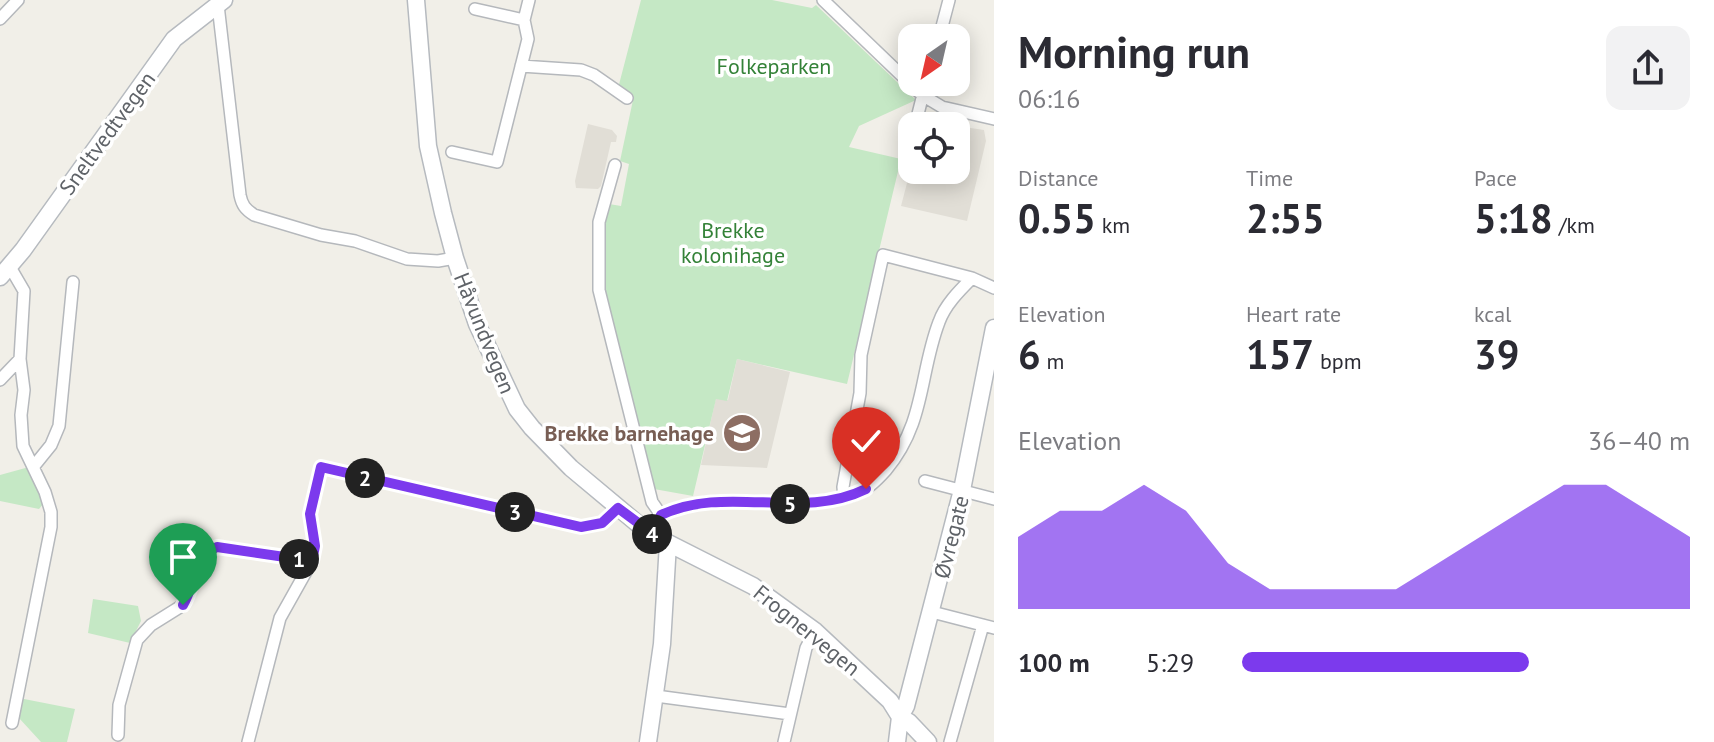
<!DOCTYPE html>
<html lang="en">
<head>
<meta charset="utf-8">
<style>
	:root { --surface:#fff; --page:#f2f2f3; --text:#2b2b33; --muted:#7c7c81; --accent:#7c3aed }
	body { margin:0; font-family:"PT Sans",sans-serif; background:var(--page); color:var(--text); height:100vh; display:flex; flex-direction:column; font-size:30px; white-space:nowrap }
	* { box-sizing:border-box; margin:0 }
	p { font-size:26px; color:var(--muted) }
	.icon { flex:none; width:44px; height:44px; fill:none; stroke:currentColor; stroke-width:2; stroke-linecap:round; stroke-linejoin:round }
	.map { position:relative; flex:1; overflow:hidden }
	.sheet { display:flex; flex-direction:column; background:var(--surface); width:720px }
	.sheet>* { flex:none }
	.needle { width:52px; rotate:214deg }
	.controls { position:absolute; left:898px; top:24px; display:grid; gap:16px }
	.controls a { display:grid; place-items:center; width:72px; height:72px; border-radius:16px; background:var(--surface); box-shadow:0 4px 20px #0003; font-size:40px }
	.pin { position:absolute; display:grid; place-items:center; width:68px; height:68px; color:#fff; margin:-82px -34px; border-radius:50% 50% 50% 0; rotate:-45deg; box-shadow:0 0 8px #0007 }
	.pin .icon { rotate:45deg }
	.km { position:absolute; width:40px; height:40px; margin:-20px; border-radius:50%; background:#222; color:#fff; font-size:22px; line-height:40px; text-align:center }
	.round { display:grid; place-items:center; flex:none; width:84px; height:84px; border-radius:16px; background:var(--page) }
	.head { display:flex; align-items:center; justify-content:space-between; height:136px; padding:0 24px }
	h1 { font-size:44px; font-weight:800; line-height:60px }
	.figures { display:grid; grid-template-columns:repeat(3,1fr); gap:12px; height:136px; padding:8px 24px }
	.figures div { display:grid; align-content:center }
	.figures b { font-size:40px; font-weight:800 }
	.figures small { font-size:22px; font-weight:400 }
	.figures p { font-size:22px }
	.chart { height:224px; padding:16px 24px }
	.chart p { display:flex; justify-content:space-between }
	.chart svg { width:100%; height:144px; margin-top:8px; fill:var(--accent); opacity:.7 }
	ul { padding:0 24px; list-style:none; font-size:26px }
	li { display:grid; grid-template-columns:128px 96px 1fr; align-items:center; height:60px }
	li i { height:20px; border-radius:10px; background:var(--accent) }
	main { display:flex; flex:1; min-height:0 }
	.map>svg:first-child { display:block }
	.education { fill:#e1ded6 }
	.green { fill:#c5e8c5 }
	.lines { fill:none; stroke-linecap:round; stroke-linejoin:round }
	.street-casing { stroke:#b5b8bc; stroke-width:14 }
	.secondary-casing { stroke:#b6babf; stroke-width:19 }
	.street { stroke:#fff; stroke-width:11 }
	.secondary { stroke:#fff; stroke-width:16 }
	.route-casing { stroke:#fff; stroke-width:16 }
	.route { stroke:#7c3aed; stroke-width:10 }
	.labels { text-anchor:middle; stroke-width:7; stroke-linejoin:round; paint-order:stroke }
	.park-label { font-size:22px; fill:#348238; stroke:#fff }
	.street-label { font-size:22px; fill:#5f6368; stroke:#fff }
	.education-label { font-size:22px; font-weight:bold; fill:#785e54; stroke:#fff; text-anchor:end }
</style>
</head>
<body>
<main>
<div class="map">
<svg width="994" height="742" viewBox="0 0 994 742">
	<rect width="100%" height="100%" fill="#f1efe8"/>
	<path class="education" d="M588,124L612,130L617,136L616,142H611L601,186L598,189L576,188L575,181Z
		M951,125L984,130L986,141L967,221L901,206L912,164V170H956V126Z
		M737,359L790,372L767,468L701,465L716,398L728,400Z"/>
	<path class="green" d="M641,0H772L812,8L816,5L916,100L859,126L849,147L901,159L847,384L737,359L727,401L716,399L693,496L654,489L604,293C605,274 602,256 602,238C602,226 606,215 609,204L621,206L629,164L620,161L633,100L616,96Z
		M29,467L44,503L39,509L0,501V475Z
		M93,599L138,606L141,621L130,643L88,633Z
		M19,698L75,709L67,742H41L19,718Z"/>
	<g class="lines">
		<g class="street-casing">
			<path id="street" d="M823,0L922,95L942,107L994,119
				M218,5L240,195C242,205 245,209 254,215L321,235L355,241L407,259L438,261L455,258
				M475,9L524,20
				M0,19L18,0
				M939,38L949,0
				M521,66L581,70L594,75L627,98
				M915,126L926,82
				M452,152L497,162L528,39L524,20L529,0
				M908,154L912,138
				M615,165L599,222V290L652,502L661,515
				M10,267L24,291L20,359L24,390L21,415L23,446L45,492L51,512V527L12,723
				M0,380L20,359
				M34,466L51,445L59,426L73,282
				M925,481L994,499
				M844,498L843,487L860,393L861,355L883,255L972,278L994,288
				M653,534L661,515C721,486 790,515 853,495C867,490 876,481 886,470C926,422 919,374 939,322C945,305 959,291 972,278
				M932,612L994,628
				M656,696L790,714
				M118,735L119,705L137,640L151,625L183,605L200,560L208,551L217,547L312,561
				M248,742L280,618L312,561L315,546L310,514L321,467L581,527L602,523L618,508
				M784,742L806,648L815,631
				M950,742L983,625"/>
		</g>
		<g class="secondary-casing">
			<path id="secondary" d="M416,0L428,146L443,213L455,258L477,324L517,409L532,428L571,468L638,524L668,543L753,586L815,631L890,701L900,717L909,722L928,742
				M0,277L23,250L174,39L224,0
				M648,742L662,644L668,543
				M897,742L900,717L906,706L962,490L994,328"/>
		</g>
		<use href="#street" class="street"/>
		<use href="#secondary" class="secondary"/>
	</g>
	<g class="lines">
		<g class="route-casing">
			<path id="route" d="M183,605C196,584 192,558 217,547L312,561L315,546L310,514L321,467L581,527L602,523L618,508L653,534L661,515C726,484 801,521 866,489"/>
		</g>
		<use href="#route" class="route"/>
	</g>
	<defs>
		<g id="school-disc" transform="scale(2)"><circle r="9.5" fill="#8d6e63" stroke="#fff"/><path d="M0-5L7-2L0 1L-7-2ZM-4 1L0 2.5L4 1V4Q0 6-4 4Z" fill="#fff"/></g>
	</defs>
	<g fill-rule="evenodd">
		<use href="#school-disc" x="742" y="433"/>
	</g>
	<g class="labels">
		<g class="park-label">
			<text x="774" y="74">Folkeparken</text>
			<text x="733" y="238">Brekke<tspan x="733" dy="25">kolonihage</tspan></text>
		</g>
		<g class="street-label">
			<text transform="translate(107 133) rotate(-54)" y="8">Sneltvedtvegen</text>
			<text transform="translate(485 333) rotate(68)" y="8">Håvundvegen</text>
			<text transform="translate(951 537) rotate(-76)" y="8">Øvregate</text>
			<text transform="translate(807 630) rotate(39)" y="8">Frognervegen</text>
		</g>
		<g class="education-label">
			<text x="714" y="441">Brekke barnehage</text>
		</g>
	</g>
</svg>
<div class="controls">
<a><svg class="needle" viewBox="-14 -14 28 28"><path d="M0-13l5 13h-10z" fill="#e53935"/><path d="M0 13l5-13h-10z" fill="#7c7c81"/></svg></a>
<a><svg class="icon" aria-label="locate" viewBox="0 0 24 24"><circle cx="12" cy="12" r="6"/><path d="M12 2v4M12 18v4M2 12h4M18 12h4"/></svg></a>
</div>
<div class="pin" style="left:183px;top:605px;background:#1e9e55"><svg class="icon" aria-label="arrive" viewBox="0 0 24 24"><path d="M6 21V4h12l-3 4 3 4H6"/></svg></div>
<div class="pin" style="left:866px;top:489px;background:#d93025"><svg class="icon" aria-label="check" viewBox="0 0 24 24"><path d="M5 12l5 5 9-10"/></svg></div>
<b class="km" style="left:299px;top:559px">1</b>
<b class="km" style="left:365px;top:478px">2</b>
<b class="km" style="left:515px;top:512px">3</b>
<b class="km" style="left:652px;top:534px">4</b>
<b class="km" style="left:790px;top:504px">5</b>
</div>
<section class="sheet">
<div class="head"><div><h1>Morning run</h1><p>06:16</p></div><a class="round"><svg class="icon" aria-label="share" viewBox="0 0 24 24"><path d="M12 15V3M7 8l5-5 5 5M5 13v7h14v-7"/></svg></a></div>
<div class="figures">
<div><p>Distance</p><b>0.55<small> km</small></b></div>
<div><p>Time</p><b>2:55</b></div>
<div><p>Pace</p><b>5:18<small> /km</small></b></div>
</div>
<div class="figures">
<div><p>Elevation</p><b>6<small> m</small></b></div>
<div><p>Heart rate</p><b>157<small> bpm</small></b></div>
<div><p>kcal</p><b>39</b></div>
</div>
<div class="chart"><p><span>Elevation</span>36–40 m</p>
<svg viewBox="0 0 160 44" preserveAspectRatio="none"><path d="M0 44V22L10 14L20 14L30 6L40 14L50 30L60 38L70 38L80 38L90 38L100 30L110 22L120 14L130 6L140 6L150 14L160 22V44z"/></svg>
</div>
<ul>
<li><b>100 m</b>5:29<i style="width:64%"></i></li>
</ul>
</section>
</main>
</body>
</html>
